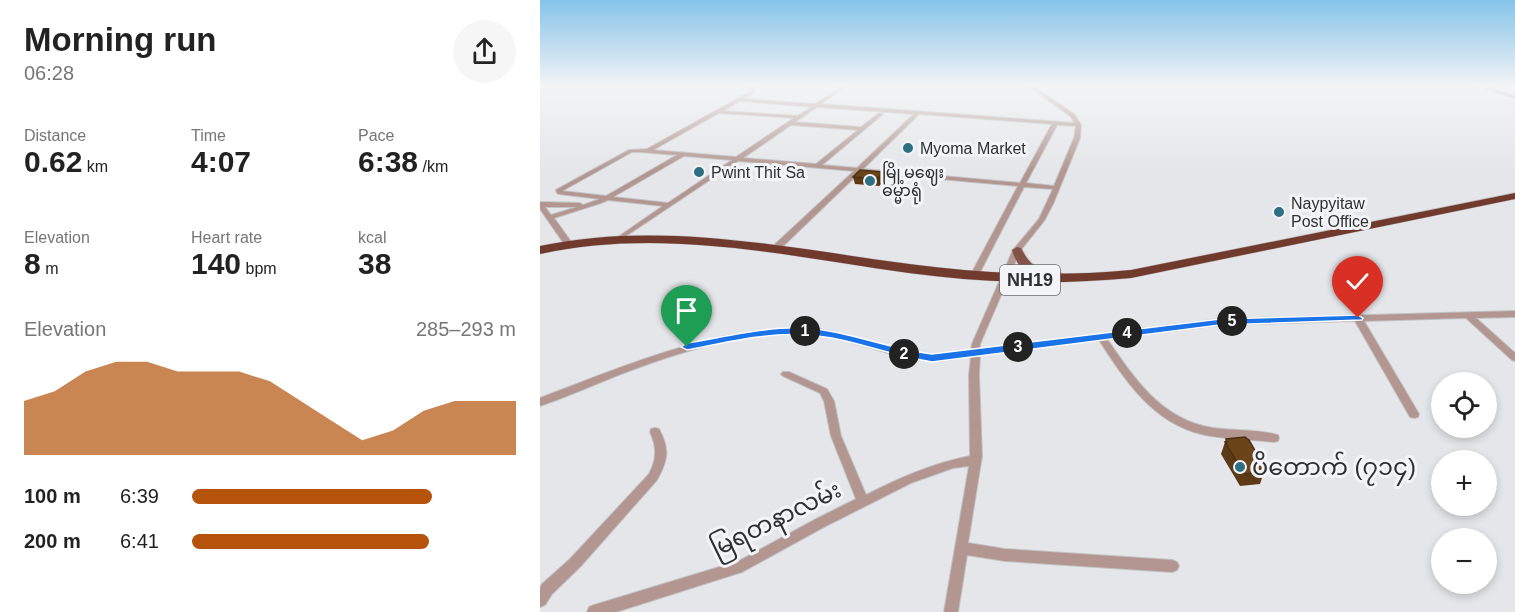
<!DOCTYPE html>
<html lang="en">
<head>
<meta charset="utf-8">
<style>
	:root { --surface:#fff; --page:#f6f6f6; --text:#222; --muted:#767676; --accent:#b45309 }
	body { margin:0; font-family:Helvetica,"Noto Sans Myanmar",sans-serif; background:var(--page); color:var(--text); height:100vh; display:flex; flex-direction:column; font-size:22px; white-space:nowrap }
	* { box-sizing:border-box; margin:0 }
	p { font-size:20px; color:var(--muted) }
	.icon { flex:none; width:33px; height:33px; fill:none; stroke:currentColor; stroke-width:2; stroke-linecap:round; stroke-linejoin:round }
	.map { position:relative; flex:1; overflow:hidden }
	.details { display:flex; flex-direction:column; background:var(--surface); width:540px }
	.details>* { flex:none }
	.controls { position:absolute; left:891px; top:372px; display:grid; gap:12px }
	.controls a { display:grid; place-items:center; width:66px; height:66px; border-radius:50%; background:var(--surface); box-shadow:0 3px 9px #0003; font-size:30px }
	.pin { position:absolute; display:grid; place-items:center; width:51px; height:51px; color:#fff; margin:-62px -26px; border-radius:50% 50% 50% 0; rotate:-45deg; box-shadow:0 0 6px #0007 }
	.pin .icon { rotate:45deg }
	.km { position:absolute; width:30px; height:30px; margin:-15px; border-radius:50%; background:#222; color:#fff; font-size:16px; line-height:30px; text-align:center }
	.round { display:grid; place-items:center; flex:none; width:63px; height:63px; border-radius:32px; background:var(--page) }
	.summary { display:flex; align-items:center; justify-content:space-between; height:102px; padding:0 24px }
	h1 { font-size:33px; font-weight:700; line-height:45px }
	.figures { display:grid; grid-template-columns:repeat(3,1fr); gap:9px; height:102px; padding:6px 24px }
	.figures div { display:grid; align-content:center }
	.figures b { font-size:30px; font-weight:700 }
	.figures small { font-size:16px; font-weight:400 }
	.figures p { font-size:16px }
	.chart { height:168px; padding:12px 24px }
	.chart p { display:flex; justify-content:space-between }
	.chart svg { width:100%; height:108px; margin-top:6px; fill:var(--accent); opacity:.7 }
	ul { padding:0 24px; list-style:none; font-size:20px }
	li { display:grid; grid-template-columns:96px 72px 1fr; align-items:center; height:45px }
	li i { height:15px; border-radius:8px; background:var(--accent) }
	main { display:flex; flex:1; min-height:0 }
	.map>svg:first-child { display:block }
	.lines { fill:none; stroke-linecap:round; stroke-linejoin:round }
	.street-casing { stroke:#c1c2c4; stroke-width:2 }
	.primary-casing { stroke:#c1c2c4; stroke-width:2 }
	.highway-casing { stroke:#c1c2c4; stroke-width:1 }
	.street { fill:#b2968f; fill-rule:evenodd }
	.primary { fill:#835347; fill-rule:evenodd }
	.highway { fill:#703a2d; fill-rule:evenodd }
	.wall { fill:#5d3a16 }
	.shaded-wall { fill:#4c3012 }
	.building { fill:#6c4419; stroke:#4c3012; stroke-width:1.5 }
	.route { fill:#1a73e8; stroke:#fff; stroke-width:1.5 }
	.poi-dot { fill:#2e7082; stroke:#f2f4f7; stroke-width:2 }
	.labels { text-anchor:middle; stroke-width:6; stroke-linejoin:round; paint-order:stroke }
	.far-poi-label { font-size:16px; fill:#2f3031; stroke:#f2f4f7; text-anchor:start }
	.shield { fill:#f2f4f7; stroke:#6a6b6c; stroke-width:1.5 }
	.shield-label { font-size:18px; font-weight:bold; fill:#2f3031 }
	.near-poi-label { font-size:24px; fill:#2f3031; stroke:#f2f4f7; text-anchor:start }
	.near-street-label { font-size:24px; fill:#2f3031; stroke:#f2f4f7 }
</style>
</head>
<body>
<main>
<section class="details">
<div class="summary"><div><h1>Morning run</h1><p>06:28</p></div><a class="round"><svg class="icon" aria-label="share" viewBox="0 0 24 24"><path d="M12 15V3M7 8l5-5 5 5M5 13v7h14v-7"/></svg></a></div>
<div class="figures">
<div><p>Distance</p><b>0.62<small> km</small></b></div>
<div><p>Time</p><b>4:07</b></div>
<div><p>Pace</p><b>6:38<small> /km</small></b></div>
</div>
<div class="figures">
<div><p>Elevation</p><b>8<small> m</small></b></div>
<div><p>Heart rate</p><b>140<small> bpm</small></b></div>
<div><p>kcal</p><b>38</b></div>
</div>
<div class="chart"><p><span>Elevation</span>285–293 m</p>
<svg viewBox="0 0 160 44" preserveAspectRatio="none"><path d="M0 44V22L10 18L20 10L30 6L40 6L50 10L60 10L70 10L80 14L90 22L100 30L110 38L120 34L130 26L140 22L150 22L160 22V44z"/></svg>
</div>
<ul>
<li><b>100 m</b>6:39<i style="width:74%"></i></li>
<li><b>200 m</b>6:41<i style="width:73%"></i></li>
</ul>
</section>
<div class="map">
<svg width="975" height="612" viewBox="0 0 975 612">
	<rect width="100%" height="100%" fill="#e5e6e9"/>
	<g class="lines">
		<g class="street-casing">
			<path id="street" d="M212,86H216L215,92L204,99L275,104L302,86H307L281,104L535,123L530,116L488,86H493L534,114L541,125L540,138L513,204L504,221L480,251L440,344V349L680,319L975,311V317L936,318L975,353V361L972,360L926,318L824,321L879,414L878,417L874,418L870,417L815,321L680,325L567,339C595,379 621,420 673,428C694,431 717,429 738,435L739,438L738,441L734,442C710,439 685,440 661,434C612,422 585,380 559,340L440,355L439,375L442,456L428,543L465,549L632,560L637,562L639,566L637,570L632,572L465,561L427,555L418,612H404L429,466L413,468L371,483L284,527L202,572L76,612H47L49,607L54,605L199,561L276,519L316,499L291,436L284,401L280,393L243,376L241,374L243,372H249L287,389L294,401L301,436L326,495C359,478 393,463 430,456L429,375L431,356C418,358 403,362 390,361C346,358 305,334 261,334C198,333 135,353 76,376C51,386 26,397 0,406V398C63,374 125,348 192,335C215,331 240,327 265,328C308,330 347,352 390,355C403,356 418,352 431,350L432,344L473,250L499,219L513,189L484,187L438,276L434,278L430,276L478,186L320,172L237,252H234L230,250L231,248L314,171L198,161L80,240L78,239V237L123,206L68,200L61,203L14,218L32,243L28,245H25L0,209V202L40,203L43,205L60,199L19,194L17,193L16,190L89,150L107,149L211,91ZM200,101H201L272,107L258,116L183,111ZM277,107L374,114L317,168L282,165L343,114L339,113L321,127L255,122ZM179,113L254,118L196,157L113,150ZM379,114L512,124L480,183L323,169ZM251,125L318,130L276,164L203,158ZM517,125L536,126L534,138L514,186L486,183ZM92,152H100L137,155L66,196L22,191ZM144,156L192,160L128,203L73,197ZM5,207H37L11,215Z
				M935,86H943L975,96V98Z
				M115,428L119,429C130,450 128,460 117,480L40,567L12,594L5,605L0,607V588L2,584L30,559L109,474C117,459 117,447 110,432L111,429Z"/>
		</g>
		<g class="primary-casing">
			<path id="primary" d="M477,247L481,248C492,270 500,269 523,274L525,276C515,283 491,276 482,268C477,263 474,257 472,250Z"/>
		</g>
		<g class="highway-casing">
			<path id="highway" d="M975,193V199L591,278C516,285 444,283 369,273C246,256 123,227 0,254V246C123,220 246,248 369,264C444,274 516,277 591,270Z"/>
		</g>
		<use href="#street" class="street"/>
		<use href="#primary" class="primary"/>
		<use href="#highway" class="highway"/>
	</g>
	<path class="wall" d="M343,172L345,179L339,186L315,184L313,177Z
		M686,439L725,468L724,472L720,484L700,486L681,454Z"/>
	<path class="shaded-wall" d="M343,172L345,179L339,186L337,179Z"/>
	<path class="building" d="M320,170L343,172L337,179L313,177Z
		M705,437L709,440L725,468H722L724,472L704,474L685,442H687L686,439Z"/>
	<linearGradient id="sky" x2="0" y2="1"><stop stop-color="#85c4ea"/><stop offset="0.5" stop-color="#f3f4f5"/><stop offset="1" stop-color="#f3f4f5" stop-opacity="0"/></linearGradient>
	<rect width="975" height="172" fill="url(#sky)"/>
	<path class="route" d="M818,315L823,318L822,320L680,325L392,362C349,356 308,337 266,335C226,332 185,343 147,350L141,347L147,343C185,337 226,326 266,328C308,331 349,349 392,354L680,319Z"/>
	<g class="poi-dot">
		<circle cx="368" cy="148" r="6"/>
		<circle cx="159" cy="172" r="6"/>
		<circle cx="330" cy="181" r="6"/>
		<circle cx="739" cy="212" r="6"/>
		<circle cx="700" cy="467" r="6"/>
	</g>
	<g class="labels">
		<g class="far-poi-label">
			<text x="380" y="154">Myoma Market</text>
			<text x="171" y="178">Pwint Thit Sa</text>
			<text x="342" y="178">မြို့မဈေး<tspan x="342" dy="18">ဓမ္မာရုံ</tspan></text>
			<text x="751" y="209">Naypyitaw<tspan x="751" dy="18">Post Office</tspan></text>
		</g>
		<rect class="shield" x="460" y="265" width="60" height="30" rx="4.5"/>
		<g class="shield-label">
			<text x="490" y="286">NH19</text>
		</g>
		<g class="near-poi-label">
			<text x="712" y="475">ပိတောက် (၇၁၄)</text>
		</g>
		<g class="near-street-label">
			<text transform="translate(236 519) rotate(-26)" y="8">မြရတနာလမ်း</text>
		</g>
	</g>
</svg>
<div class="controls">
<a><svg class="icon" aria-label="locate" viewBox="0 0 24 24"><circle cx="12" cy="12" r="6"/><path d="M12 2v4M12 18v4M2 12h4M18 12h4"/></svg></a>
<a>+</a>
<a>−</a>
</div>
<div class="pin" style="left:147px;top:347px;background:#1e9e55"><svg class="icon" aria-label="arrive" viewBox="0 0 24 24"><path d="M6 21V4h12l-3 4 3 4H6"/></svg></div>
<div class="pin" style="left:818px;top:318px;background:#d93025"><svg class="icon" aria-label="check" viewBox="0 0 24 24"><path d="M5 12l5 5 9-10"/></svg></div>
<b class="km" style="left:265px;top:331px">1</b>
<b class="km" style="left:364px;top:354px">2</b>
<b class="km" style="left:478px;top:347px">3</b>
<b class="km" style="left:587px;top:333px">4</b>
<b class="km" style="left:692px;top:321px">5</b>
</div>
</main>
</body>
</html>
